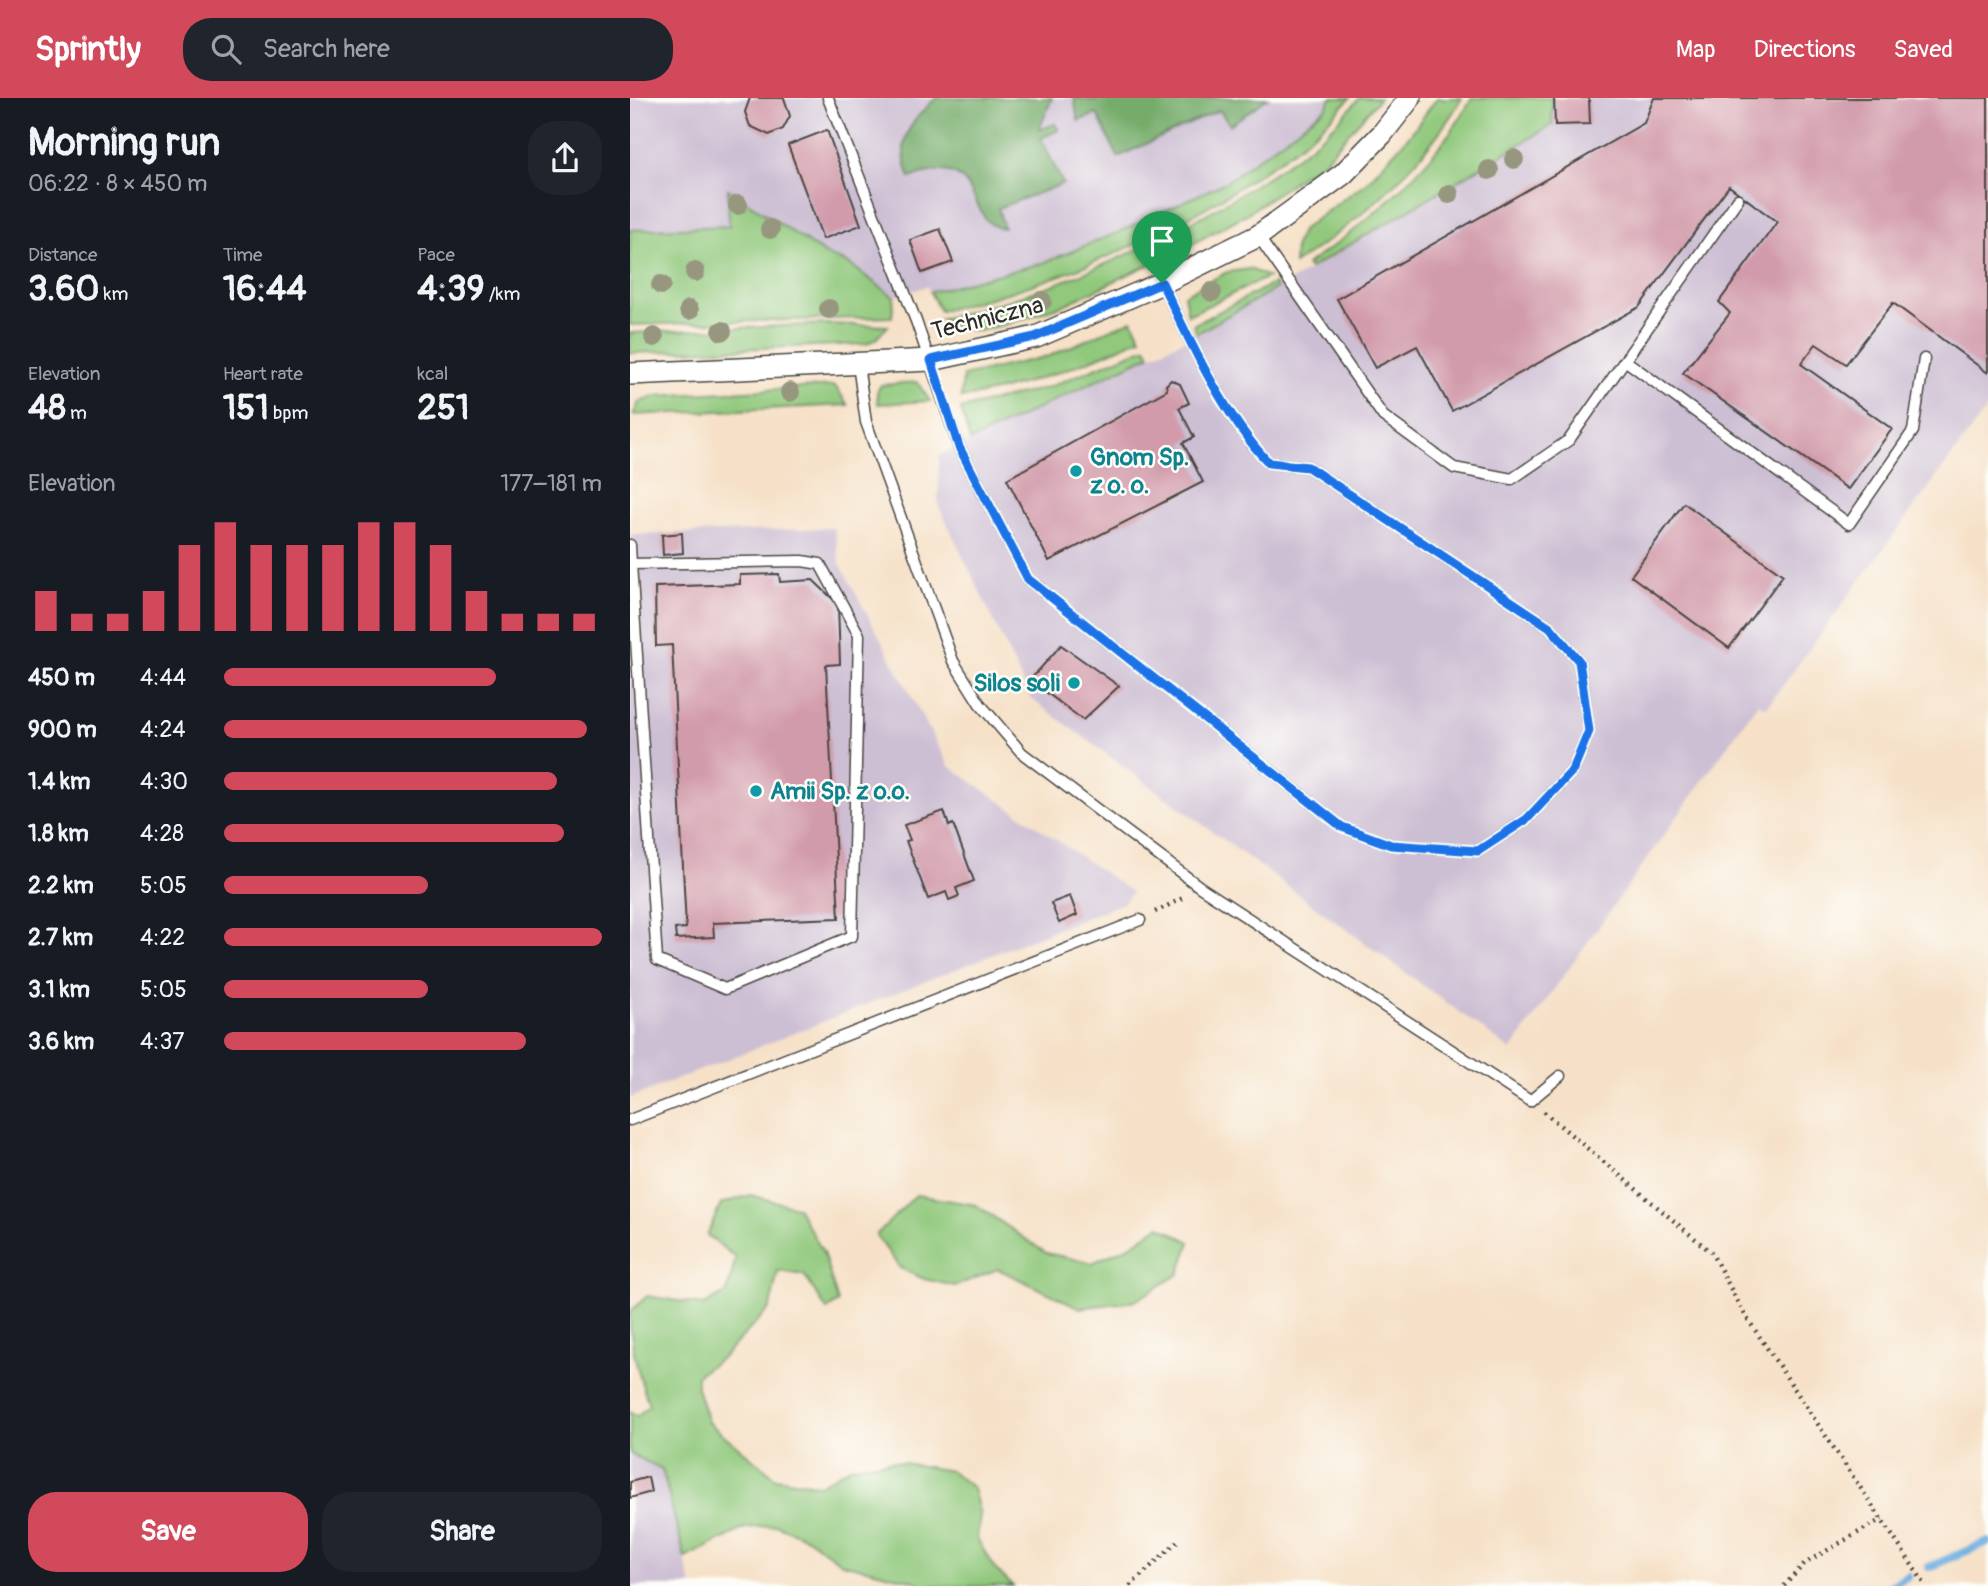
<!DOCTYPE html>
<html lang="en">
<head>
<meta charset="utf-8">
<style>
	:root { --surface:#171b24; --page:#20242c; --text:#f1f3f6; --muted:#9ea1a6; --accent:#d1495b }
	body { margin:0; font-family:Pangolin,sans-serif; background:var(--page); color:var(--text); height:100vh; display:flex; flex-direction:column; font-size:26px; white-space:nowrap }
	* { box-sizing:border-box; margin:0 }
	p { font-size:23px; color:var(--muted) }
	.icon { flex:none; width:38px; height:38px; fill:none; stroke:currentColor; stroke-width:2; stroke-linecap:round; stroke-linejoin:round }
	.map { position:relative; flex:1; overflow:hidden }
	.panel { display:flex; flex-direction:column; background:var(--surface); width:630px }
	.panel>* { flex:none }
	.pin { position:absolute; display:grid; place-items:center; width:60px; height:60px; color:#fff; margin:-72px -30px; border-radius:50% 50% 50% 0; rotate:-45deg; box-shadow:0 0 7px #0007 }
	.pin .icon { rotate:45deg }
	.round { display:grid; place-items:center; flex:none; width:74px; height:74px; border-radius:28px; background:var(--page) }
	.headline { display:flex; align-items:center; justify-content:space-between; height:119px; padding:0 28px }
	h1 { font-size:38px; font-weight:700; line-height:52px }
	.figures { display:grid; grid-template-columns:repeat(3,1fr); gap:10px; height:119px; padding:7px 28px }
	.figures div { display:grid; align-content:center }
	.figures b { font-size:35px; font-weight:700 }
	.figures small { font-size:19px; font-weight:400 }
	.figures p { font-size:19px }
	.chart { height:196px; padding:14px 28px }
	.chart p { display:flex; justify-content:space-between }
	.chart svg { width:100%; height:126px; margin-top:7px; stroke:var(--accent); stroke-width:6 }
	.primary-button { display:flex; gap:14px; margin-top:auto; padding:14px 28px }
	.primary-button a { flex:1; height:80px; border-radius:28px; background:var(--accent); color:#fff; font-size:28px; font-weight:700; line-height:80px; text-align:center }
	.primary-button a+a { background:var(--page); color:var(--text) }
	ul { padding:0 28px; list-style:none; font-size:23px }
	li { display:grid; grid-template-columns:112px 84px 1fr; align-items:center; height:52px }
	li i { height:18px; border-radius:9px; background:var(--accent) }
	header { display:flex; align-items:center; gap:42px; box-sizing:border-box; height:98px; padding:0 35px; background:var(--accent); color:#fff }
	header strong { font-size:33px }
	nav { display:flex; gap:38px; margin-inline-start:auto; font-size:24px }
	.search { width:490px; height:63px; background:var(--page); display:flex; align-items:center; gap:18px; box-sizing:border-box; padding:0 24px; border-radius:28px; color:var(--muted); font-size:26px }
	main { display:flex; flex:1; min-height:0 }
	.map>svg:first-child { display:block }
	.industrial { fill:#ccbed3 }
	.green { fill:#90c87b; stroke:#5e7a53; stroke-width:2 }
	.forest { fill:#74ac6b; stroke:#506c4b; stroke-width:2 }
	.lines { fill:none; stroke-linecap:round; stroke-linejoin:round }
	.stream { stroke:#6aacdf; stroke-width:8 }
	.building { fill:#d29bab }
	.lane-casing { stroke:#494643; stroke-width:13 }
	.street-casing { stroke:#494643; stroke-width:24 }
	.path { stroke:#494643; stroke-width:4.5; stroke-dasharray:2 5; stroke-linecap:butt }
	.lane { stroke:#fff; stroke-width:10 }
	.street { stroke:#fff; stroke-width:21 }
	.tree { fill:#97977f }
	.route-casing { stroke:#fff; stroke-width:14 }
	.route { stroke:#1a73e8; stroke-width:9 }
	.culture-dot { fill:#0f9aa8; stroke:#fdfcf7; stroke-width:2.5 }
	.labels { text-anchor:middle; stroke-width:5; stroke-linejoin:round; paint-order:stroke }
	.street-label { font-size:24px; fill:#2b2b2b; stroke:#fdfcf7 }
	.culture-label { font-size:24px; font-weight:bold; fill:#0d838f; stroke:#fdfcf7; text-anchor:start }
</style>
</head>
<body>
<header>
<strong>Sprintly</strong>
<div class="search"><svg class="icon" aria-label="search" viewBox="0 0 24 24"><circle cx="10" cy="10" r="6"/><path d="M15 15l6 6"/></svg>Search here</div>
<nav><a>Map</a><a>Directions</a><a>Saved</a></nav>
</header>
<main>
<section class="panel">
<div class="headline"><div><h1>Morning run</h1><p>06:22 · 8 × 450 m</p></div><a class="round"><svg class="icon" aria-label="share" viewBox="0 0 24 24"><path d="M12 15V3M7 8l5-5 5 5M5 13v7h14v-7"/></svg></a></div>
<div class="figures">
<div><p>Distance</p><b>3.60<small> km</small></b></div>
<div><p>Time</p><b>16:44</b></div>
<div><p>Pace</p><b>4:39<small> /km</small></b></div>
</div>
<div class="figures">
<div><p>Elevation</p><b>48<small> m</small></b></div>
<div><p>Heart rate</p><b>151<small> bpm</small></b></div>
<div><p>kcal</p><b>251</b></div>
</div>
<div class="chart"><p><span>Elevation</span>177–181 m</p>
<svg viewBox="0 0 160 44" preserveAspectRatio="none"><path d="M5 44V30M15 44V38M25 44V38M35 44V30M45 44V14M55 44V6M65 44V14M75 44V14M85 44V14M95 44V6M105 44V6M115 44V14M125 44V30M135 44V38M145 44V38M155 44V38"/></svg>
</div>
<ul>
<li><b>450 m</b>4:44<i style="width:72%"></i></li>
<li><b>900 m</b>4:24<i style="width:96%"></i></li>
<li><b>1.4 km</b>4:30<i style="width:88%"></i></li>
<li><b>1.8 km</b>4:28<i style="width:90%"></i></li>
<li><b>2.2 km</b>5:05<i style="width:54%"></i></li>
<li><b>2.7 km</b>4:22<i style="width:100%"></i></li>
<li><b>3.1 km</b>5:05<i style="width:54%"></i></li>
<li><b>3.6 km</b>4:37<i style="width:80%"></i></li>
</ul>
<div class="primary-button"><a>Save</a><a>Share</a></div>
</section>
<div class="map">
<svg width="1358" height="1488" viewBox="0 0 1358 1488">
	<rect width="100%" height="100%" fill="#fdfcf7"/>
	<filter id="ink" filterUnits="userSpaceOnUse"><feTurbulence type="fractalNoise" baseFrequency=".0143" numOctaves="2"/><feDisplacementMap in="SourceGraphic" scale="14" xChannelSelector="R" yChannelSelector="G"/><feConvolveMatrix kernelMatrix="1 2 1 2 8 2 1 2 1" color-interpolation-filters="sRGB"/></filter>
	<filter id="wash" filterUnits="userSpaceOnUse"><feTurbulence type="fractalNoise" baseFrequency=".00686" numOctaves="4" result="noise"/><feDisplacementMap in="SourceGraphic" scale="28" xChannelSelector="R" yChannelSelector="G"/><feGaussianBlur stdDeviation="1.57" result="paint"/><feColorMatrix in="noise" values="0 0 0 0 0 0 0 0 0 0 0 0 0 0 0 0 0 1.4 0 .05"/><feComposite in="paint" operator="in"/></filter>
	<g filter="url(#wash)">
		<rect width="100%" height="100%" fill="#f6e1c8"/>
		<path class="industrial" d="M0,0H701L696,10L596,84L487,135L413,165L300,194L297,188L264,199L219,166L195,156L99,91L100,128L0,132Z
			M922,0H1358V309L1136,610L1128,605L881,952L400,600L308,406L309,358L558,240L659,184L922,27Z
			M204,430L210,466L319,668L502,794L493,805L0,1000V437Z
			M0,1356L32,1371L62,1488H0Z"/>
		<path class="green" d="M701,0H720C691,34 654,60 617,84C524,146 419,187 310,213L300,194L413,165L487,135L596,84L696,10Z
			M729,0H750L694,63L615,117L562,146L436,206L378,226L349,233L330,230L310,221C422,194 525,150 623,88C662,63 700,37 729,0Z
			M807,0H832C792,68 730,123 664,166L665,147L673,131L738,83L779,38Z
			M842,0H922V27L679,171L676,167C735,128 809,63 842,0Z
			M98,91L195,156L219,166L264,199L262,219L0,227V132L99,128Z
			M620,171L638,179L558,217L554,197L597,174Z
			M644,185L647,190L567,235L563,227Z
			M502,222L511,240C453,267 395,289 331,300L333,278L419,258Z
			M197,226L258,228L246,241L236,246L0,255V235Z
			M516,249L520,257L340,343L331,311L419,289Z
			M287,284L300,303L248,306L247,294L251,287Z
			M205,288L218,307L3,317L9,304L25,298Z
			M120,1097L167,1109L193,1154L208,1204L197,1212L174,1177L148,1173L140,1210L93,1259L67,1277V1290L78,1324L146,1380L189,1387L222,1368L262,1363L321,1373L343,1390L350,1417L347,1441L364,1470L383,1488H293L285,1483L212,1465L177,1440L146,1427L115,1430L55,1460L32,1371L0,1356V1314L7,1318L19,1307C8,1276 0,1247 0,1214L17,1198L74,1207L97,1194L106,1160L77,1137L91,1106Z
			M286,1097L346,1107L416,1155L462,1165L502,1147L529,1128L560,1144L549,1176L505,1203L450,1210L368,1171L325,1188L294,1181L270,1170L246,1137Z"/>
		<path class="forest" d="M306,0H422L409,32L425,26L429,32L411,40L433,86L368,110L374,130C335,130 357,49 280,80C265,42 279,26 306,0Z
			M444,0L466,3L467,0H638L600,27L589,12L488,59L467,16L448,23Z"/>
		<g class="lines">
			<path class="stream" d="M1299,1469L1358,1444
				M1260,1488L1278,1478"/>
		</g>
		<g id="blocks">
			<path class="building" d="M120,0H154L160,18L153,31L139,37L120,28L115,14Z
				M924,0H959L960,26L925,27Z
				M1024,0H1358V275L1263,205L1216,266L1186,246L1171,266L1262,331L1218,391L1053,275L1100,215L1089,204L1147,124L1099,88L1009,209L822,313L787,248L745,270L707,201L1014,25Z
				M197,32L231,127L193,141L158,47Z
				M310,131L323,164L292,175L280,142Z
				M541,282L550,286L559,305L549,310L564,339L553,345L573,384L419,463L377,381L537,292L536,287Z
				M1054,405L1153,477L1099,550L1001,478Z
				M52,435L53,455L33,457L32,437Z
				M149,476L150,484L183,482L208,506L210,566L196,567L209,820L83,825L84,839L46,841L45,831L56,830L42,547L26,548L25,489L110,486V477Z
				M431,547L489,588L453,622L400,582Z
				M314,713L319,728L323,726L344,783L326,790L329,798L319,802L316,794L298,801L276,743L280,742L274,727Z
				M440,798L447,817L429,825L421,805Z
				M18,1379L21,1394L0,1400V1384Z"/>
		</g>
	</g>
	<g filter="url(#ink)">
		<use href="#blocks" fill-opacity="0" stroke="#494643" stroke-width="2"/>
		<g class="lines">
			<g class="lane-casing">
				<path id="lane" d="M198,0L286,223L329,349L398,481L712,729L761,747L848,753L897,721L943,672L959,633L949,563L920,529L678,369L639,365C594,318 560,244 532,185
					M628,138L753,318L824,370L882,381L939,342L1108,101
					M996,263L1219,426L1283,333L1294,261
					M228,266L236,324L323,563L350,606L392,655L570,789L900,1003L930,978
					M0,447L1,466L27,862L95,891L222,838L229,537L190,466L172,463L1,466
					M0,1022L510,822"/>
			</g>
			<g class="street-casing">
				<path id="street" d="M0,276L301,262L406,239L532,185L628,138L713,76L752,36L780,0"/>
			</g>
			<path class="path" d="M525,814L555,799
				M914,1014L1081,1154L1115,1217L1296,1488
				M500,1488L549,1442
				M1154,1488L1175,1465L1252,1421"/>
			<use href="#lane" class="lane"/>
			<use href="#street" class="street"/>
		</g>
		<g class="tree">
			<circle cx="884" cy="61" r="10"/>
			<circle cx="859" cy="72" r="10"/>
			<circle cx="819" cy="96" r="10"/>
			<circle cx="108" cy="107" r="10"/>
			<circle cx="140" cy="131" r="10"/>
			<circle cx="65" cy="174" r="10"/>
			<circle cx="31" cy="187" r="10"/>
			<circle cx="582" cy="194" r="10"/>
			<circle cx="412" cy="203" r="10"/>
			<circle cx="199" cy="211" r="10"/>
			<circle cx="59" cy="212" r="10"/>
			<circle cx="92" cy="233" r="10"/>
			<circle cx="24" cy="239" r="10"/>
			<circle cx="160" cy="294" r="10"/>
		</g>
	</g>
	<g class="lines" filter="url(#ink)">
		<g class="route-casing">
			<path id="route" d="M532,185C560,244 594,318 639,365L678,369L920,529L949,563L959,633L943,672L897,721L848,753L761,747L712,729L398,481L329,349L301,262L405,239Z"/>
		</g>
		<use href="#route" class="route"/>
	</g>
	<g class="culture-dot">
		<circle cx="446" cy="373" r="7"/>
		<circle cx="444" cy="585" r="7"/>
		<circle cx="126" cy="693" r="7"/>
	</g>
	<g class="labels">
		<g class="street-label">
			<text transform="translate(357 220) rotate(-14)" y="8">Techniczna</text>
		</g>
		<g class="culture-label">
			<text x="460" y="367">Gnom Sp.<tspan x="460" dy="28">z o. o.</tspan></text>
			<text x="430" y="593" text-anchor="end">Silos soli</text>
			<text x="140" y="701">Amii Sp. z o.o.</text>
		</g>
	</g>
</svg>
<div class="pin" style="left:532px;top:185px;background:#1e9e55"><svg class="icon" aria-label="arrive" viewBox="0 0 24 24"><path d="M6 21V4h12l-3 4 3 4H6"/></svg></div>
</div>
</main>
</body>
</html>
